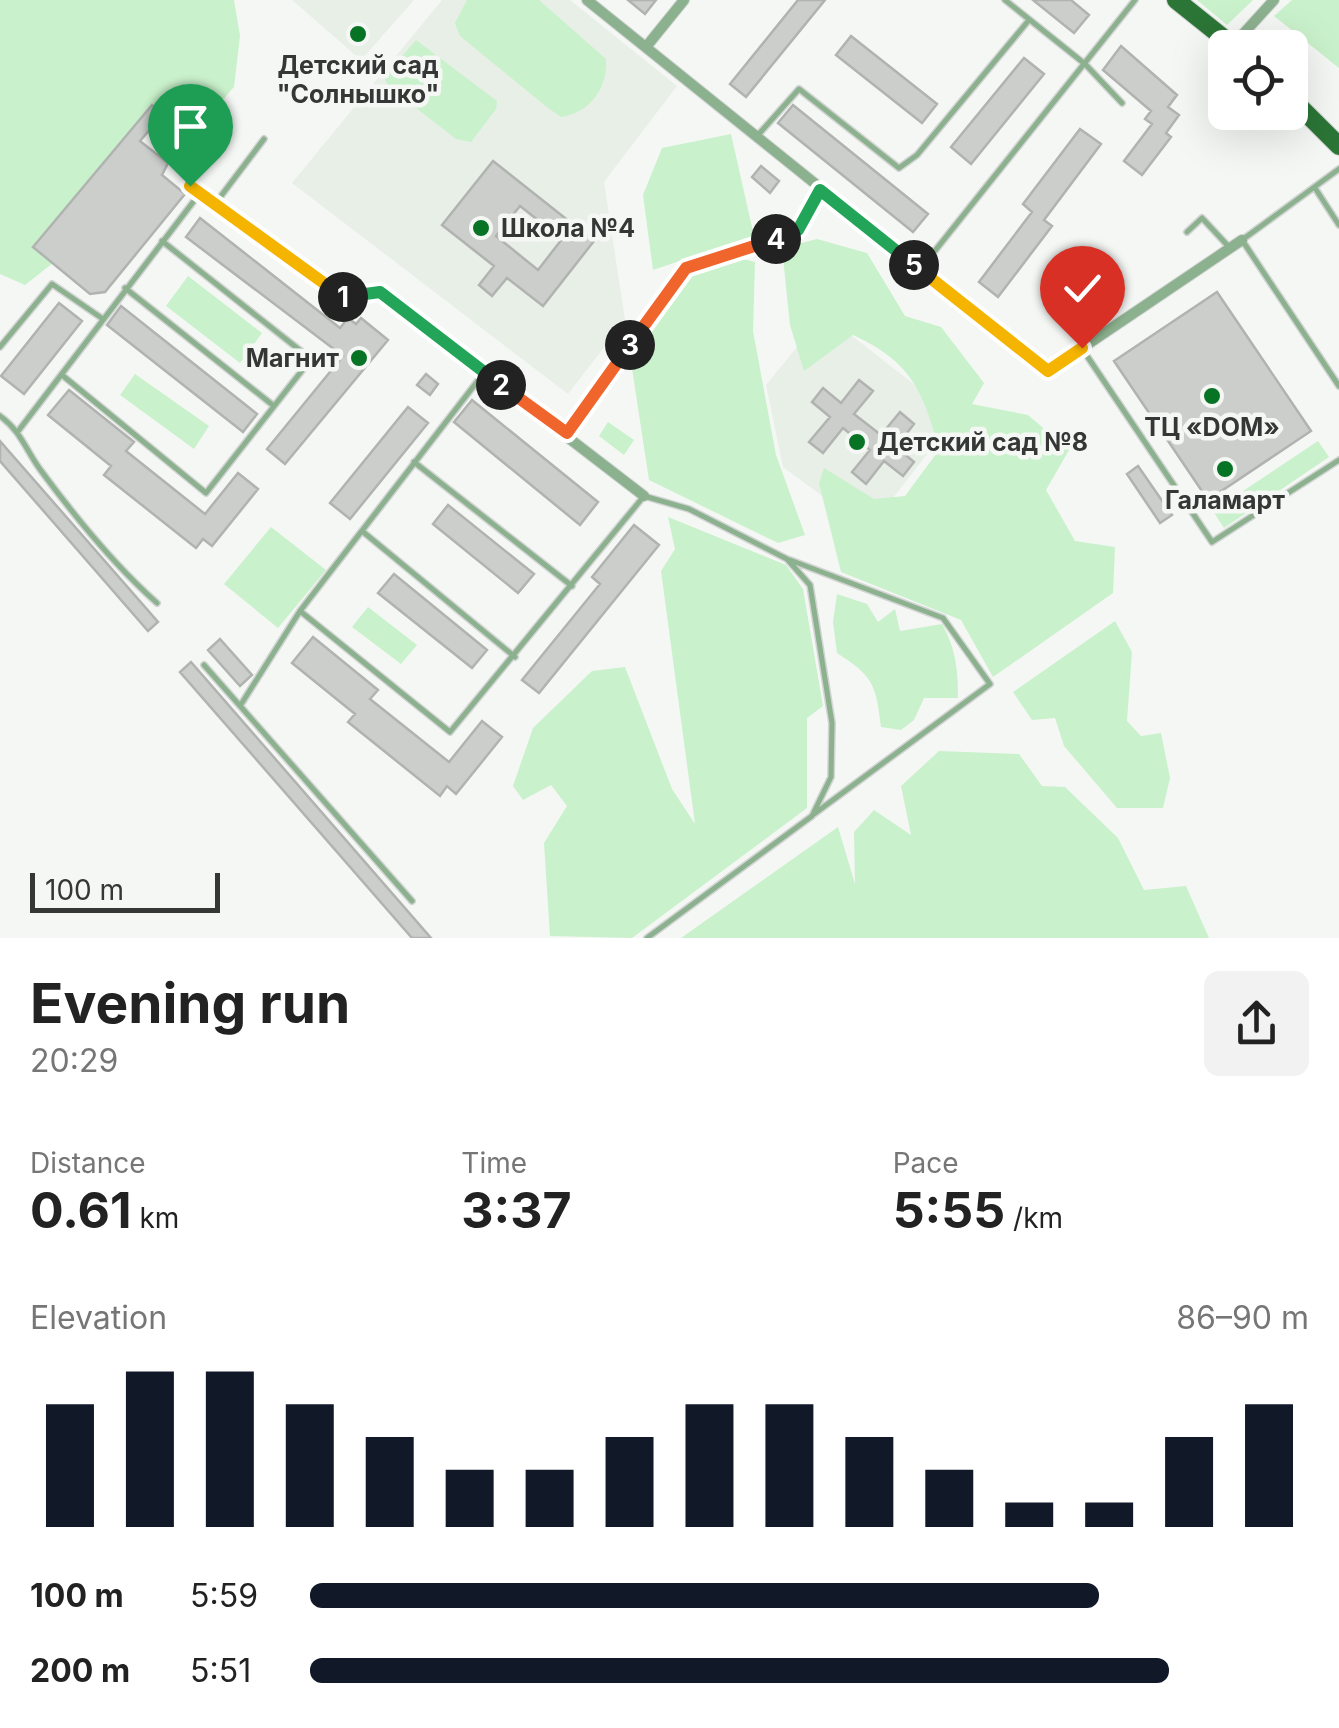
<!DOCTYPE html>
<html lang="en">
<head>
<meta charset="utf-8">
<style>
	:root { --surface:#fff; --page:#f2f2f2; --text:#222; --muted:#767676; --accent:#111827 }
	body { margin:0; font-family:Inter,sans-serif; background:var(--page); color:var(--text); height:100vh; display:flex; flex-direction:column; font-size:38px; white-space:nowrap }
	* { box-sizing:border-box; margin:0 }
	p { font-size:32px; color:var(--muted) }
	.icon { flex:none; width:55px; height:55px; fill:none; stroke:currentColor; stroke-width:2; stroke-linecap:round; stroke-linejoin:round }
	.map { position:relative; height:938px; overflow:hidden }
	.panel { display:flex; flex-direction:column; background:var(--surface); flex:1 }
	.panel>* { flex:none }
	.fabs { position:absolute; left:1208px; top:30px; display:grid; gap:20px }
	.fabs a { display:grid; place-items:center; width:100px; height:100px; border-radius:15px; background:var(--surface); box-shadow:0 10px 40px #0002; font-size:50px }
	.scale { position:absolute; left:30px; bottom:25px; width:190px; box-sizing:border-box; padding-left:10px; border:5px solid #353636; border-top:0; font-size:28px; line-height:35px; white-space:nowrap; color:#353636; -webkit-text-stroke:8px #f5f7f5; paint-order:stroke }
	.pin { position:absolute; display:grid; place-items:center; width:85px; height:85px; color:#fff; margin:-102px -42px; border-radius:50% 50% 50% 0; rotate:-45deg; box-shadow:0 0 10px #0007 }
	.pin .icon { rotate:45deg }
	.km { position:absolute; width:50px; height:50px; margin:-25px; border-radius:50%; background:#222; color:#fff; font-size:28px; line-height:50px; text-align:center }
	.round { display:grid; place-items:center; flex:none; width:105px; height:105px; border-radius:15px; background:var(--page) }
	.summary { display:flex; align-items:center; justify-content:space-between; height:170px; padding:0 30px }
	h1 { font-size:55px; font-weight:700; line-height:75px }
	.metrics { display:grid; grid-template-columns:repeat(3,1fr); gap:15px; height:170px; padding:10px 30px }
	.metrics div { display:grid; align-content:center }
	.metrics b { font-size:50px; font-weight:700 }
	.metrics small { font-size:28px; font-weight:400 }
	.metrics p { font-size:28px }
	.chart { height:280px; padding:20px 30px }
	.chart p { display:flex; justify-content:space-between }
	.chart svg { width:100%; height:180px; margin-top:10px; stroke:var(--accent); stroke-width:6 }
	ul { padding:0 30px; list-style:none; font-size:32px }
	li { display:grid; grid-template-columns:160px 120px 1fr; align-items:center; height:75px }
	li i { height:25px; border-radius:12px; background:var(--accent) }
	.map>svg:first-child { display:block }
	.built { fill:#e7efe7 }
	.green { fill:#c9f1cb }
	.building { fill:#cbcecb; stroke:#b1b3b1; stroke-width:2.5; fill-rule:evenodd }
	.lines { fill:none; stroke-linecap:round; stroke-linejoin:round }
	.service-casing { stroke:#d2d4d3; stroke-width:8 }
	.minor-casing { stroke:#d2d4d3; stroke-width:12 }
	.primary-casing { stroke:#d2d4d3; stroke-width:20 }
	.service { stroke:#8cb18e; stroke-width:5 }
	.minor { stroke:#8cb18e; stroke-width:10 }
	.primary { stroke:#2b7536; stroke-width:18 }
	.split-1-casing { stroke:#fff; stroke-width:20 }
	.split-2-casing { stroke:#fff; stroke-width:20 }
	.split-3-casing { stroke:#fff; stroke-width:20 }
	.split-4-casing { stroke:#fff; stroke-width:20 }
	.split-5-casing { stroke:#fff; stroke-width:20 }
	.split-6-casing { stroke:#fff; stroke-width:20 }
	.split-1 { stroke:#f5b400; stroke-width:12 }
	.split-2 { stroke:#22a559; stroke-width:12 }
	.split-3 { stroke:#f0652b; stroke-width:12 }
	.split-4 { stroke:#f0652b; stroke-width:12 }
	.split-5 { stroke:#22a559; stroke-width:12 }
	.split-6 { stroke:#f5b400; stroke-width:12 }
	.poi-dot { fill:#077325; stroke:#f5f7f5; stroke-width:4 }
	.labels { text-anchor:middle; stroke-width:9; stroke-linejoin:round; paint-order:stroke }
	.poi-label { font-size:25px; font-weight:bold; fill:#353636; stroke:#f5f7f5 }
</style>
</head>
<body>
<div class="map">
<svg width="1339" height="938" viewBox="0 0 1339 938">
	<rect width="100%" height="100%" fill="#f5f7f5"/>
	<path class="built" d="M292,0H414L361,60Z
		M442,0H570L677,86L604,182L625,320L568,394L292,183Z
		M824,314L956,417L868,530L783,467L766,385Z"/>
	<path class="green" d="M0,0H234L240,36L234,87L196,130L184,131L152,106L34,247L53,263L25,285L0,274Z
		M467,0H539L606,59C608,88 590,113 561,117L548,108L460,36L455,23Z
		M1197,0H1253L1227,25Z
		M1292,0H1339V68L1274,16Z
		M416,40L497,101L496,109L471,142L456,139L388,86L384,77Z
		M731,134L754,236L653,270L643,195L662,148Z
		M817,239L867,253L905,316L941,327L984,383L972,404L1028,415L1069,450L1046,490L1075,541L1115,547L1113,593L993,677L961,620L841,572L819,483L824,468L874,499L905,496L939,450C924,391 910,361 853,335L804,371L790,325L782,248Z
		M743,259L755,262L753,331L776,455L805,535L778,543L649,480L631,362L689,274Z
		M188,276L262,333L240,363L166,306Z
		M135,374L209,426L194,449L120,395Z
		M608,422L634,440L624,455L599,436Z
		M1318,441L1329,457L1224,528L1213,511Z
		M668,517L786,565L803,589L823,706L807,718V808L632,938L550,936L544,843L567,806L551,785L523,800L513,786L533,728L592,671L625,667L672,789L695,824L661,571L675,549Z
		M271,527L326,570L278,628L224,584Z
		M837,594L867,604L878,622L895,609L900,631L942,624C956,649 958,670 958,698H924L914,720L901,730L881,727C876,684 873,676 837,653L833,622Z
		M368,607L417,645L401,664L352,627Z
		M1115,621L1132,652L1127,721L1141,736L1161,733L1170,778L1163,808H1117L1064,746L1055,718L1032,720L1013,692Z
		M939,751L1019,754L1042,786L1065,787L1118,838L1144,890L1186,886L1209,938H681L838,827L855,884L854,832L874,810L911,835L901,786Z"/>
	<path class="building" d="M628,0H656L645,14Z
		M798,0H825L746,97L730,84Z
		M1033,0H1071L1089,15L1074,33Z
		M851,36L937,104L922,123L836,55Z
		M1121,46L1177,95L1168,107L1179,115L1166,133L1171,137L1142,175L1124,161L1152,124L1145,119L1151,111L1103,70Z
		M1024,58L1044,74L971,164L951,147Z
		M152,105L184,131L174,144L153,126L140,141L168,163L162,175L185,194L105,292L90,294L33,247Z
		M793,105L928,214L913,232L778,123Z
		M1080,129L1101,144L1044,220L1052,226L998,297L979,282L1032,212L1023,204Z
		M493,161L594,241L543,306L507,278L492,296L479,285L494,266L442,225ZM520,206L562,239L538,270L496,236Z
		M761,166L779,181L770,193L752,177Z
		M200,218L340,328L348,318L356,324L361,318L388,340L285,464L267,449L343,356L186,237Z
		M1217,292L1311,431L1208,500L1114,361Z
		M59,303L82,321L24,394L1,376Z
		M121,306L257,414L243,432L107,325Z
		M426,374L438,384L430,395L417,385Z
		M859,380L873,391L854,414L881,435L900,412L914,424L896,447L914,462L903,476L884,461L866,484L852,472L870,450L843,428L823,453L809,442L830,417L812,402L823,388L841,403Z
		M69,390L134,442L126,451L205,514L238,473L258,489L212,546L203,539L196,548L104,475L111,466L48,415Z
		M472,400L598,502L580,525L454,422Z
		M408,407L428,423L350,519L330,503Z
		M0,441L158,622L148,631L0,461Z
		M1138,466L1172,515L1160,523L1127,474Z
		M448,505L534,574L518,593L433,524Z
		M634,525L659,545L539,693L522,680L600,584L592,577Z
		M394,574L487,650L472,668L378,593Z
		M313,637L378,690L370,699L449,762L482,721L502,737L456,794L447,786L440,796L348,722L355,714L292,663Z
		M220,639L252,675L240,686L208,650Z
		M191,662L431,938H412L180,672Z"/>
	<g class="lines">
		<g class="service-casing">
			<path id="service" d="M1005,0L1085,64L1122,103
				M758,135L799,89L899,168L917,155L1029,20
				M1339,169L1242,240L1339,386
				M1315,188L1339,225
				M215,204L264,139
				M1187,232L1202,218L1230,248
				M922,267L1135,0
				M125,288L274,406
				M0,347L52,284L103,319
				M1083,350L1212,542L1339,460
				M62,375L206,493L311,359L162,241
				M0,416C22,432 26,451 42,472C76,518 114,565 157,603
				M19,430L200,193L190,186
				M414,462L572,586
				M362,531L515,657
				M790,560L943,618L990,684L814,814
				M300,611L450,732L644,496L689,509L787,559L810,585L832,723L831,777L812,816L647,938
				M204,665L412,901
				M240,706L300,611L483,374"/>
		</g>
		<g class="minor-casing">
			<path id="minor" d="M587,0L1048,371L1242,240
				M1233,45L1274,0
				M646,47L684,0
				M200,193L341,297L380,293L644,496
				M567,433L686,269L798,231L820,190"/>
		</g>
		<g class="primary-casing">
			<path id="primary" d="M1176,0L1236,48
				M1290,97L1339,146"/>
		</g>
		<use href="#service" class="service"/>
		<use href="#minor" class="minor"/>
		<use href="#primary" class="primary"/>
	</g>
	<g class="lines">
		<g class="split-1-casing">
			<path id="split-1" d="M190,186L343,297"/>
		</g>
		<g class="split-2-casing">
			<path id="split-2" d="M343,297L380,292L501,385"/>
		</g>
		<g class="split-3-casing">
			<path id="split-3" d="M501,385L567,433L630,345"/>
		</g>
		<g class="split-4-casing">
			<path id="split-4" d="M630,345L686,268L776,239"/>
		</g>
		<g class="split-5-casing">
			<path id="split-5" d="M776,239L798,230L820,190L914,265"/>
		</g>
		<g class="split-6-casing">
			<path id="split-6" d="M914,265L1048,371L1082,348"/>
		</g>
		<use href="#split-1" class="split-1"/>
		<use href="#split-2" class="split-2"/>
		<use href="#split-3" class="split-3"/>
		<use href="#split-4" class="split-4"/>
		<use href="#split-5" class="split-5"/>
		<use href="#split-6" class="split-6"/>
	</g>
	<g class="poi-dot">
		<circle cx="358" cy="34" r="10"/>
		<circle cx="481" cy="228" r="10"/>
		<circle cx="359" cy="358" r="10"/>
		<circle cx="1212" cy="396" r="10"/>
		<circle cx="857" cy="442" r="10"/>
		<circle cx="1225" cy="469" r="10"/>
	</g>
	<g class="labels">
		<g class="poi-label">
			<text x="358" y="74">Детский сад<tspan x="358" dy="29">"Солнышко"</tspan></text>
			<text x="501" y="237" text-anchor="start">Школа №4</text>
			<text x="339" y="367" text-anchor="end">Магнит</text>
			<text x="1212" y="436">ТЦ «DOM»</text>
			<text x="877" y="451" text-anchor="start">Детский сад №8</text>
			<text x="1225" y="509">Галамарт</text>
		</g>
	</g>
</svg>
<div class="fabs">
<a><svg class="icon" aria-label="locate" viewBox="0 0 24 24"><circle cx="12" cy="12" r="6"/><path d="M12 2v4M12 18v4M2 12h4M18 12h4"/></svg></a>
</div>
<div class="scale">100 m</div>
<div class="pin" style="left:190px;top:186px;background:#1e9e55"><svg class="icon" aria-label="arrive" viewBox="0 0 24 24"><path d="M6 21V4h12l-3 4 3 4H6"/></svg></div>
<div class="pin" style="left:1082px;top:348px;background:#d93025"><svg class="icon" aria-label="check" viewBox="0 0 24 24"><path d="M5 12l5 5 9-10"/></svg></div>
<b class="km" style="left:343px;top:297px">1</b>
<b class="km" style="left:501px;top:385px">2</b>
<b class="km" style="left:630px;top:345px">3</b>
<b class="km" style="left:776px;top:239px">4</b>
<b class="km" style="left:914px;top:265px">5</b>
</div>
<section class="panel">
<div class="summary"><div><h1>Evening run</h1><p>20:29</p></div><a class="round"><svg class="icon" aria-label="share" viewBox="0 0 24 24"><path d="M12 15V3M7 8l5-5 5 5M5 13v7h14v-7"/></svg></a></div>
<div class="metrics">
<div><p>Distance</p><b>0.61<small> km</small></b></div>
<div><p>Time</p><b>3:37</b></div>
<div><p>Pace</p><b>5:55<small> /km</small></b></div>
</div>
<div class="chart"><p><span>Elevation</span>86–90 m</p>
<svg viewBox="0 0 160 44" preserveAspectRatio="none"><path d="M5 44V14M15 44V6M25 44V6M35 44V14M45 44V22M55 44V30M65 44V30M75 44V22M85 44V14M95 44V14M105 44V22M115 44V30M125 44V38M135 44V38M145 44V22M155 44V14"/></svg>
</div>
<ul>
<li><b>100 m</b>5:59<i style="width:79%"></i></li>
<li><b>200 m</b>5:51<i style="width:86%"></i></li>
</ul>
</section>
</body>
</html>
